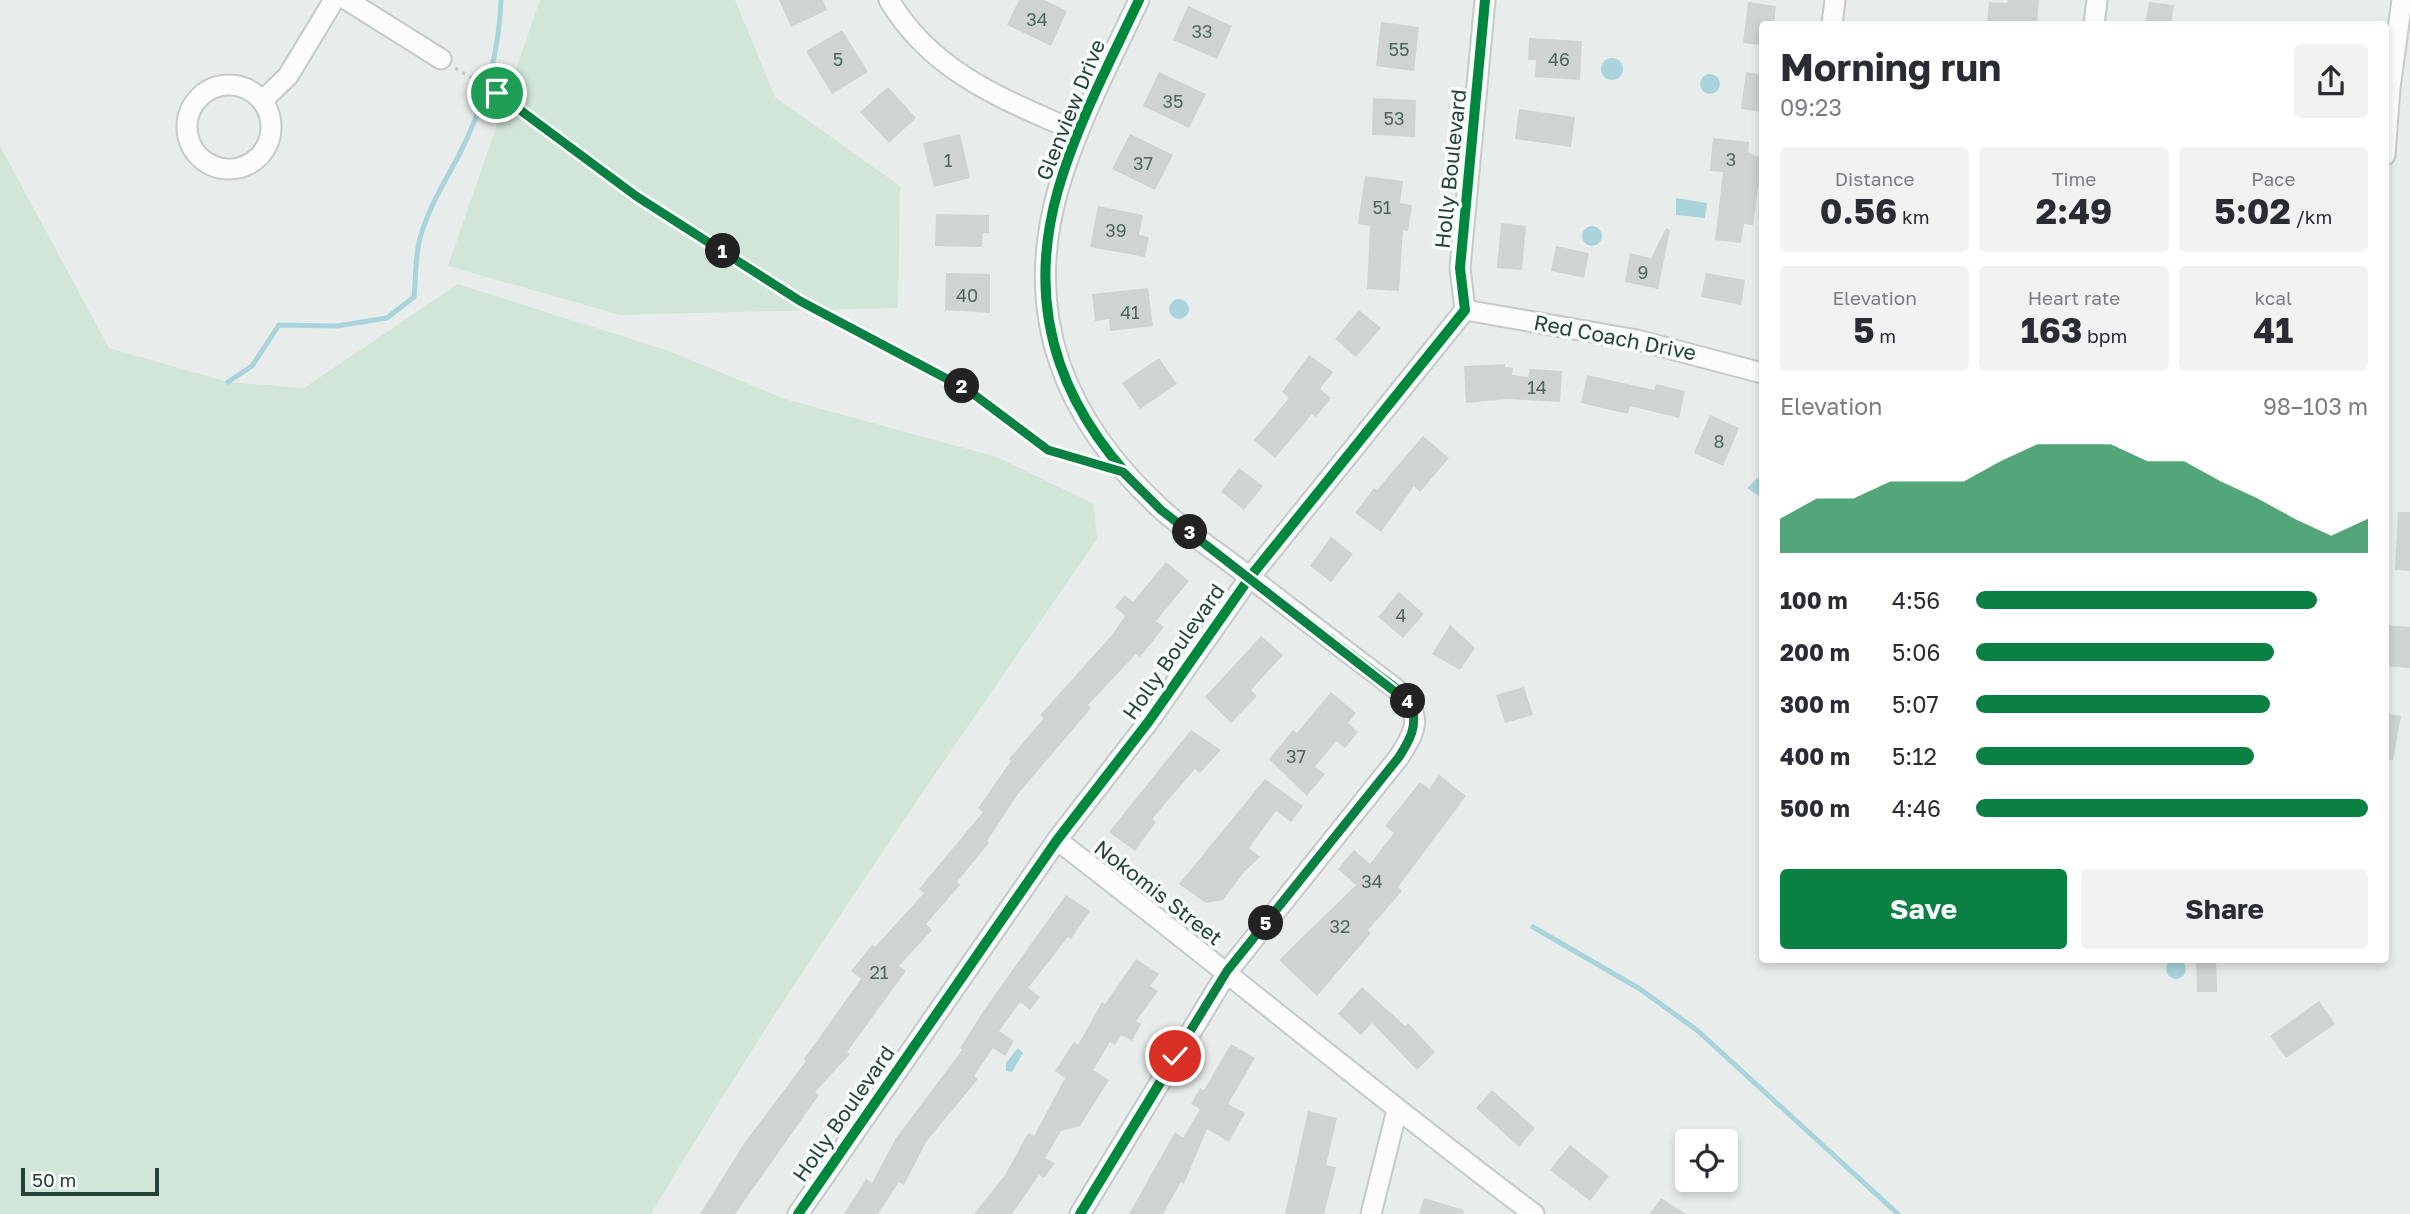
<!DOCTYPE html>
<html lang="en">
<head>
<meta charset="utf-8">
<style>
	:root { --surface:#fff; --page:#f2f2f3; --text:#2b2b33; --muted:#7c7c81; --accent:#0b8043 }
	body { margin:0; font-family:"Golos Text",sans-serif; background:var(--page); color:var(--text); height:100vh; display:flex; flex-direction:column; font-size:26px; white-space:nowrap }
	* { box-sizing:border-box; margin:0 }
	p { font-size:23px; color:var(--muted) }
	.icon { flex:none; width:38px; height:38px; fill:none; stroke:currentColor; stroke-width:2; stroke-linecap:round; stroke-linejoin:round }
	.map { position:relative; flex:1; overflow:hidden }
	.panel { position:absolute; left:1759px; top:21px; width:630px; height:942px; display:flex; flex-direction:column; background:var(--surface); border-radius:7px; box-shadow:0 4px 10px #0003 }
	.panel>* { flex:none }
	.buttons { position:absolute; left:1675px; top:1129px; display:grid; gap:14px }
	.buttons a { display:grid; place-items:center; width:63px; height:63px; border-radius:7px; background:var(--surface); box-shadow:0 4px 10px #0003; font-size:35px }
	.scale { position:absolute; left:21px; bottom:18px; width:138px; box-sizing:border-box; padding-left:7px; border:4px solid #24423a; border-top:0; font-size:19px; line-height:24px; white-space:nowrap; color:#24423a; -webkit-text-stroke:5px #f7fbf9; paint-order:stroke }
	.pin { position:absolute; display:grid; place-items:center; width:60px; height:60px; color:#fff; margin:-30px; border:4px solid #fff; border-radius:50%; box-shadow:0 2px 7px #0007 }
	.km { position:absolute; width:35px; height:35px; margin:-18px; border-radius:50%; background:#222; color:#fff; font-size:19px; line-height:35px; text-align:center }
	.round { display:grid; place-items:center; flex:none; width:74px; height:74px; border-radius:7px; background:var(--page) }
	.summary { display:flex; align-items:center; justify-content:space-between; height:119px; padding:0 21px }
	h1 { font-size:38px; font-weight:700; line-height:52px }
	.figures { display:grid; grid-template-columns:repeat(3,1fr); gap:10px; height:119px; padding:7px 21px }
	.figures div { display:grid; align-content:center; border-radius:7px; background:var(--page); text-align:center }
	.figures b { font-size:35px; font-weight:700 }
	.figures small { font-size:19px; font-weight:400 }
	.figures p { font-size:19px }
	.chart { height:196px; padding:14px 21px }
	.chart p { display:flex; justify-content:space-between }
	.chart svg { width:100%; height:126px; margin-top:7px; fill:var(--accent); opacity:.7 }
	.action { display:flex; gap:14px; margin-top:auto; padding:14px 21px }
	.action a { flex:1; height:80px; border-radius:7px; background:var(--accent); color:#fff; font-size:28px; font-weight:700; line-height:80px; text-align:center }
	.action a+a { background:var(--page); color:var(--text) }
	ul { padding:0 21px; list-style:none; font-size:23px }
	li { display:grid; grid-template-columns:112px 84px 1fr; align-items:center; height:52px }
	li i { height:18px; border-radius:9px; background:var(--accent) }
	.map>svg:first-child { display:block }
	.green { fill:#d1e6d8 }
	.water { fill:#a9d4db }
	.lines { fill:none; stroke-linecap:round; stroke-linejoin:round }
	.stream { stroke:#a9d4db; stroke-width:5 }
	.building { fill:#cfd4d2 }
	.minor-casing { stroke:#c5cac8; stroke-width:23 }
	.path { stroke:#c3ccca; stroke-width:3.5; stroke-dasharray:3.5 5; stroke-linecap:butt }
	.minor { stroke:#fcfcfc; stroke-width:19 }
	.cycleway-casing { stroke:#f7fbf9; stroke-width:15 }
	.cycleway { stroke:#00873e; stroke-width:10 }
	.route-casing { stroke:#fff; stroke-width:14 }
	.route { stroke:#0b8043; stroke-width:9 }
	.labels { text-anchor:middle; stroke-width:7; stroke-linejoin:round; paint-order:stroke }
	.number-label { font-size:18px; fill:#506761 }
	.street-label { font-size:21px; fill:#24423a; stroke:#f7fbf9 }
</style>
</head>
<body>
<div class="map">
<svg width="2410" height="1214" viewBox="0 0 2410 1214">
	<rect width="100%" height="100%" fill="#e8edeb"/>
	<path class="green" d="M540,0H735L775,97L900,186L898,308L620,315L448,266Z
		M0,146L109,348L228,382L304,388L458,284L669,351L785,399L997,457L1094,504L1097,539C944,761 789,982 651,1214H0Z"/>
	<path class="water" d="M1601 69a11 11 0 1 1 22 0a11 11 0 1 1-22 0Z
		M1700 84a10 10 0 1 1 20 0a10 10 0 1 1-20 0Z
		M1676,198L1707,203L1705,218L1676,215Z
		M1582 236a10 10 0 1 1 20 0a10 10 0 1 1-20 0Z
		M1169 309a10 10 0 1 1 20 0a10 10 0 1 1-20 0Z
		M1760,476L1762,477V498L1747,488Z
		M2166 969a10 10 0 1 1 20 0a10 10 0 1 1-20 0Z
		M1018,1048L1023,1053L1012,1072L1006,1071V1063Z"/>
	<g class="lines">
		<path class="stream" d="M228,382L252,366L279,325L337,326L387,318L414,297C416,278 415,256 420,238C429,207 444,183 459,155C484,106 499,55 501,0
			M1533,927L1640,989L1698,1031L1898,1214"/>
	</g>
	<path class="building" d="M779,0H823L827,10L791,27Z
		M1019,0H1044L1067,11L1051,46L1007,25Z
		M2008,0H2039L2037,24L1987,21L1989,2L2007,3Z
		M1748,2L1776,6L1774,24H1762V45L1743,43Z
		M2149,2L2174,5L2171,24H2145Z
		M1188,6L1232,26L1217,59L1173,40Z
		M1381,22L1419,27L1414,71L1376,66Z
		M842,30L868,72L832,94L806,51Z
		M1529,38L1582,41L1580,80L1535,77L1536,60H1528Z
		M1159,72L1206,94L1189,128L1143,106Z
		M1746,72L1762,74V112L1741,109Z
		M888,87L916,118L889,143L860,112Z
		M1373,98L1416,100L1415,137L1372,135Z
		M1519,109L1575,117L1571,147L1515,139Z
		M960,134L970,178L934,187L923,143Z
		M1130,134L1173,155L1155,190L1112,169Z
		M1713,138L1749,142L1748,152L1762,159L1753,225L1744,224L1741,243L1715,240L1723,172L1710,171Z
		M1365,176L1403,181L1400,203L1412,205L1408,231L1403,230L1399,291L1367,289L1370,226L1358,224Z
		M1098,206L1143,215L1139,235L1149,237L1145,257L1090,247Z
		M936,214L989,215V233H983L982,247L935,246Z
		M1501,223L1526,226L1522,270L1497,268Z
		M1666,228L1670,230L1658,289L1625,282L1630,253L1651,258Z
		M1556,246L1589,253L1584,278L1551,271Z
		M946,273L990,274V313L945,310Z
		M1706,273L1745,280L1741,305L1701,297Z
		M1148,288L1153,326L1110,331L1109,319L1095,321L1092,294Z
		M1359,310L1381,328L1356,357L1335,339Z
		M1309,355L1333,372L1320,389L1331,398L1316,417L1312,414L1275,458L1254,440L1289,398L1282,392Z
		M1159,358L1177,384L1140,409L1122,383Z
		M1505,364V367L1513,368L1512,375L1528,377L1530,369L1562,371L1560,402L1507,399L1466,403L1464,366Z
		M1587,375L1654,390L1656,384L1685,391L1679,418L1630,406L1628,414L1581,403Z
		M1710,415L1739,428L1723,466L1694,453Z
		M1423,436L1449,458L1420,492L1414,486L1381,532L1355,513L1374,488L1377,490Z
		M1239,468L1263,486L1244,510L1221,492Z
		M2398,512H2410V571L2395,570Z
		M1331,537L1353,554L1331,582L1310,566Z
		M1166,562L1189,581L1156,621L1164,627L1140,657L1136,654L1088,705L1091,708L1018,794L987,841L989,843L957,882L960,885L926,924L932,930L899,966L906,971L847,1052L850,1054L815,1092L819,1095L735,1214H700L745,1142L806,1061L804,1059L861,979L851,971L872,945L875,947L924,893L919,889L983,812L978,808L1011,761L1009,759L1044,718L1040,715L1112,635L1125,616L1115,607L1125,595L1133,602Z
		M1399,592L1424,614L1403,638L1378,617Z
		M1450,625L1475,648L1460,670L1432,654Z
		M2386,625L2410,627V668L2385,666Z
		M1261,636L1283,655L1251,690L1257,696L1231,723L1205,697Z
		M1524,687L1533,715L1505,723L1496,695Z
		M1331,692L1356,713L1348,723L1358,732L1345,748L1336,741L1315,767L1325,774L1307,796L1269,759L1293,730L1297,733Z
		M2385,713L2401,716L2393,760H2385Z
		M1191,730L1221,750L1200,773L1195,769L1152,819L1156,822L1135,851L1109,832Z
		M1439,775L1466,796L1398,887L1402,891L1368,930L1371,933L1317,996L1279,960L1356,885L1338,869L1347,858L1354,850L1370,864L1394,833L1385,826L1420,782L1429,789Z
		M1265,779L1303,806L1291,822L1276,811L1249,848L1260,857L1244,872L1223,900L1206,903L1179,884Z
		M1066,895L1090,911L1071,939L1068,937L1028,988L1040,997L1030,1010L1020,1002L999,1031L1014,1041L1005,1056L993,1048L974,1076L978,1079L926,1142L904,1185L899,1182L878,1214H844L866,1179L872,1183L896,1138L962,1050L960,1048L984,1010Z
		M1136,959L1159,974L1150,986L1158,991L1136,1021L1141,1024L1132,1041L1121,1035L1115,1045L1110,1042L1093,1070L1109,1080L1080,1126L1061,1131L1045,1158L1055,1163L1044,1178L1039,1175L1012,1214H974L1005,1175L1028,1133L1034,1136L1065,1078L1055,1071L1074,1042L1078,1045L1102,1002L1105,1004Z
		M2196,959H2216L2217,992H2197Z
		M1362,987L1405,1026L1408,1023L1435,1052L1417,1070L1372,1023L1361,1035L1338,1014Z
		M2319,1001L2335,1024L2286,1058L2270,1036Z
		M1231,1044L1255,1058L1228,1104L1245,1113L1229,1142L1207,1129L1184,1184L1181,1182L1163,1214H1129L1175,1132L1183,1138L1200,1109L1191,1104L1200,1088L1204,1090Z
		M1492,1090L1535,1128L1519,1147L1476,1108Z
		M1308,1111L1337,1118L1326,1165L1336,1167L1324,1214H1285Z
		M1570,1145L1609,1176L1590,1201L1550,1170Z
		M1424,1198L1464,1210L1463,1214H1419Z
		M1661,1198L1686,1214H1650Z"/>
	<g class="lines">
		<g class="minor-casing">
			<path id="minor" d="M347,0L441,59
				M889,0C932,73 1005,100 1078,132
				M1832,24L1835,0
				M2094,24L2097,0
				M187 127a42 42 0 1 1 84 0a42 42 0 1 1-84 0Z
				M262,101L288,76L334,0
				M2385,155L2390,88L2402,0
				M1465,310L1637,340L1762,373
				M1057,840C1217,963 1373,1093 1534,1214
				M798,1214L1057,840L1149,721L1250,577L1465,310L1460,268L1485,0
				M1080,1214L1228,971L1399,757C1419,726 1422,715 1395,688C1344,650 1294,611 1243,572C1216,551 1185,531 1160,508C1065,420 1022,317 1058,190C1077,124 1110,62 1139,0
				M1371,1214L1397,1110"/>
		</g>
		<path class="path" d="M455,68L497,93L636,196L800,301L968,390L1048,451L1094,464"/>
		<use href="#minor" class="minor"/>
		<g class="cycleway-casing">
			<path id="cycleway" d="M798,1214L1057,840L1149,721L1250,577L1465,310L1460,268L1485,0
				M1080,1214L1228,971L1399,757C1419,726 1422,715 1395,688C1344,650 1294,611 1243,572C1216,551 1185,531 1160,508C1065,420 1022,317 1058,190C1077,124 1110,62 1139,0"/>
		</g>
		<use href="#cycleway" class="cycleway"/>
	</g>
	<g class="lines">
		<g class="route-casing">
			<path id="route" d="M497,93L636,196L800,301L968,390L1048,450L1123,472L1161,510L1412,705C1417,727 1411,738 1399,757L1227,971L1175,1056"/>
		</g>
		<use href="#route" class="route"/>
	</g>
	<g class="labels">
		<g class="number-label">
			<text x="1037" y="26">34</text>
			<text x="1202" y="38">33</text>
			<text x="1399" y="56">55</text>
			<text x="838" y="66">5</text>
			<text x="1559" y="66">46</text>
			<text x="1173" y="108">35</text>
			<text x="1394" y="125">53</text>
			<text x="1731" y="166">3</text>
			<text x="948" y="167">1</text>
			<text x="1143" y="170">37</text>
			<text x="1382" y="214">51</text>
			<text x="1116" y="237">39</text>
			<text x="1643" y="279">9</text>
			<text x="967" y="302">40</text>
			<text x="1130" y="319">41</text>
			<text x="1537" y="394">14</text>
			<text x="1719" y="448">8</text>
			<text x="1401" y="622">4</text>
			<text x="1296" y="763">37</text>
			<text x="1372" y="888">34</text>
			<text x="1340" y="933">32</text>
			<text x="879" y="979">21</text>
		</g>
		<g class="street-label">
			<text transform="translate(1071 110) rotate(-68)" y="7">Glenview Drive</text>
			<text transform="translate(1451 169) rotate(-84)" y="7">Holly Boulevard</text>
			<text transform="translate(1615 338) rotate(11)" y="7">Red Coach Drive</text>
			<text transform="translate(1174 652) rotate(-55)" y="7">Holly Boulevard</text>
			<text transform="translate(1158 893) rotate(38)" y="7">Nokomis Street</text>
			<text transform="translate(844 1114) rotate(-55)" y="7">Holly Boulevard</text>
		</g>
	</g>
</svg>
<div class="buttons">
<a><svg class="icon" aria-label="locate" viewBox="0 0 24 24"><circle cx="12" cy="12" r="6"/><path d="M12 2v4M12 18v4M2 12h4M18 12h4"/></svg></a>
</div>
<div class="scale">50 m</div>
<div class="pin" style="left:497px;top:93px;background:#1e9e55"><svg class="icon" aria-label="arrive" viewBox="0 0 24 24"><path d="M6 21V4h12l-3 4 3 4H6"/></svg></div>
<div class="pin" style="left:1175px;top:1056px;background:#d93025"><svg class="icon" aria-label="check" viewBox="0 0 24 24"><path d="M5 12l5 5 9-10"/></svg></div>
<b class="km" style="left:723px;top:251px">1</b>
<b class="km" style="left:962px;top:386px">2</b>
<b class="km" style="left:1190px;top:532px">3</b>
<b class="km" style="left:1408px;top:701px">4</b>
<b class="km" style="left:1266px;top:923px">5</b>
<section class="panel">
<div class="summary"><div><h1>Morning run</h1><p>09:23</p></div><a class="round"><svg class="icon" aria-label="share" viewBox="0 0 24 24"><path d="M12 15V3M7 8l5-5 5 5M5 13v7h14v-7"/></svg></a></div>
<div class="figures">
<div><p>Distance</p><b>0.56<small> km</small></b></div>
<div><p>Time</p><b>2:49</b></div>
<div><p>Pace</p><b>5:02<small> /km</small></b></div>
</div>
<div class="figures">
<div><p>Elevation</p><b>5<small> m</small></b></div>
<div><p>Heart rate</p><b>163<small> bpm</small></b></div>
<div><p>kcal</p><b>41</b></div>
</div>
<div class="chart"><p><span>Elevation</span>98–103 m</p>
<svg viewBox="0 0 160 44" preserveAspectRatio="none"><path d="M0 44V32L10 25L20 25L30 19L40 19L50 19L60 12L70 6L80 6L90 6L100 12L110 12L120 19L130 25L140 32L150 38L160 32V44z"/></svg>
</div>
<ul>
<li><b>100 m</b>4:56<i style="width:87%"></i></li>
<li><b>200 m</b>5:06<i style="width:76%"></i></li>
<li><b>300 m</b>5:07<i style="width:75%"></i></li>
<li><b>400 m</b>5:12<i style="width:71%"></i></li>
<li><b>500 m</b>4:46<i style="width:100%"></i></li>
</ul>
<div class="action"><a>Save</a><a>Share</a></div>
</section>
</div>
</body>
</html>
